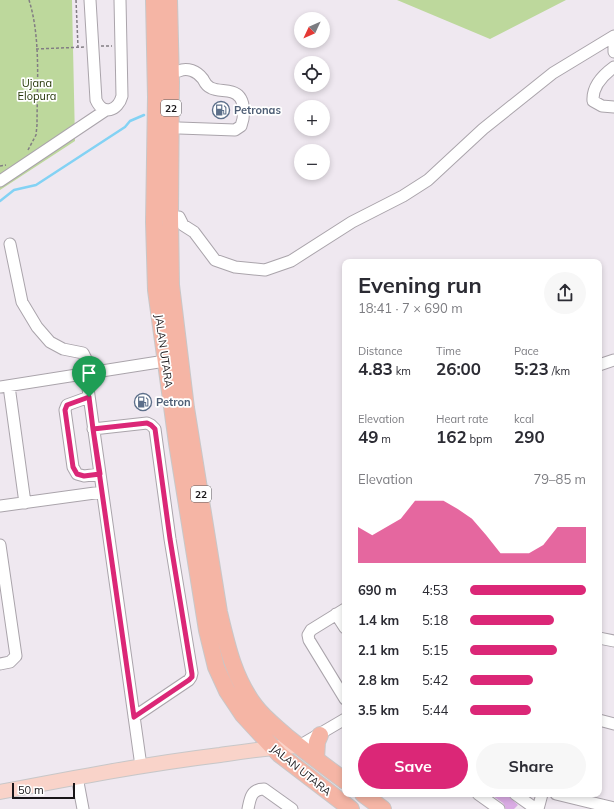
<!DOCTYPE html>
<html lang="en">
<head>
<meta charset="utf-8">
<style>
	:root { --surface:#fff; --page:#f7f7f7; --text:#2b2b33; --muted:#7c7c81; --accent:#db2777 }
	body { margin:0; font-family:Mulish,sans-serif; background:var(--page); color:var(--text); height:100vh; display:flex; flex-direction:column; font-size:15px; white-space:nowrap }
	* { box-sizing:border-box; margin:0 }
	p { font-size:13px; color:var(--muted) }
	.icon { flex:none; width:22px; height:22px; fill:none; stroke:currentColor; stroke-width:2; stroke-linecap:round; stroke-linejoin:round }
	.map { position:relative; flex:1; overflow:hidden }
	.side { position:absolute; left:342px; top:259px; width:260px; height:538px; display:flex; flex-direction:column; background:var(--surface); border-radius:8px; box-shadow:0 2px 6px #0003 }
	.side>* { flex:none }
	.needle { width:26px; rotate:226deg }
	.fabs { position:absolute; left:294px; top:12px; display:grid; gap:8px }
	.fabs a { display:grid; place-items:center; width:36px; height:36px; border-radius:50%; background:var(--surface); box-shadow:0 2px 6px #0003; font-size:20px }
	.scale { position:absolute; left:12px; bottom:10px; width:63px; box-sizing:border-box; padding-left:4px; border:2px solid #181518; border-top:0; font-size:11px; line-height:14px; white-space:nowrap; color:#181518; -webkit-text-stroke:3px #fff; paint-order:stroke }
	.pin { position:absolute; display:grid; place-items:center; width:34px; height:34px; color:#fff; margin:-41px -17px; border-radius:50% 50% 50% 0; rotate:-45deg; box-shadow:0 0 4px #0007 }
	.pin .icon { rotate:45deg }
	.round { display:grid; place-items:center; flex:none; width:42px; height:42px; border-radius:21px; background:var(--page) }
	.summary { display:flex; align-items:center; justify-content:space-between; height:68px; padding:0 16px }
	h1 { font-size:22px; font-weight:700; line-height:30px }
	.stats { display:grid; grid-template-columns:repeat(3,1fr); gap:6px; height:68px; padding:4px 16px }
	.stats div { display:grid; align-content:center }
	.stats b { font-size:17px; font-weight:700 }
	.stats small { font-size:11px; font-weight:400 }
	.stats p { font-size:11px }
	.chart { height:112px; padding:8px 16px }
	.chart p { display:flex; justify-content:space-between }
	.chart svg { width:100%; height:72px; margin-top:4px; fill:var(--accent); opacity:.7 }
	.action { display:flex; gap:8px; margin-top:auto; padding:8px 16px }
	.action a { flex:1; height:46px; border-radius:24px; background:var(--accent); color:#fff; font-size:16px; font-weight:700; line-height:46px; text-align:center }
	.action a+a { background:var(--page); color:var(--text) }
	ul { padding:0 16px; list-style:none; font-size:13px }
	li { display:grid; grid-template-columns:64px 48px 1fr; align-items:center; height:30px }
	li i { height:10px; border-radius:5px; background:var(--accent) }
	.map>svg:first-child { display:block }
	.green { fill:#bdd89c }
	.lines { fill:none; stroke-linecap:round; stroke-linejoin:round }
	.stream { stroke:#83d2f4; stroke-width:2.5 }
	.building { fill:#daace4 }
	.minor-casing { stroke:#aaa4ab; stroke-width:13 }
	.major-casing { stroke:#c8c7c8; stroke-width:16 }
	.highway-casing { stroke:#c8c7c8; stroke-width:18 }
	.path { stroke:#827d83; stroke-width:1.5; stroke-dasharray:3 2; stroke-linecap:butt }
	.minor { stroke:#fff; stroke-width:11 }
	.major { stroke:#f9d3c9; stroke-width:14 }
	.highway { stroke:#f5b5a5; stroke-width:16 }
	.route-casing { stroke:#fff; stroke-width:8 }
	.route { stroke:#db2777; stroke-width:5 }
	.labels { text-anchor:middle; stroke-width:3.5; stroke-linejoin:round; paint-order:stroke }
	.shield { fill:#fff; stroke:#5d5b5d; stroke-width:1 }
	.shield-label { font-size:10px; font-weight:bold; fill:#181518 }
	.park-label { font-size:11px; fill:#253607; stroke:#fff }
	.service-label { font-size:11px; font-weight:bold; fill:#4e5e75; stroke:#fff; text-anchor:start }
	.street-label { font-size:11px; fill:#181518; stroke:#fff }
</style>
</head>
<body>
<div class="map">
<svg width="614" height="809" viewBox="0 0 614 809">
	<rect width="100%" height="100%" fill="#efe8f0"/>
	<path class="green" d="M0,0H72L75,141L0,190Z
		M397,0H566L490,39Z"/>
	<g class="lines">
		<path class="stream" d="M0,201L14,190L36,185L125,127L130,121L144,115"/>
	</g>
	<path class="building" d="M490,794H506L518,805L514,809H506L503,803Z"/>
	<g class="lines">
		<g class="minor-casing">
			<path id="minor" d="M90,0L96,100C103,116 118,111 122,96L120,0
				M614,44V52
				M614,67C603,75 592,87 593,101L602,106L614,107
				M179,128L235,130L241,126C245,115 246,96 232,92C225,90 217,91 211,88C206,86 205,83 203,79C197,71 187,67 179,71
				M0,181L106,110
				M179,217L183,225L194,232L215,260L235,267L265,270L291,261L352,222L403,196L428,180L483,129L553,73L614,36
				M10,244L22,302L37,327L50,342L63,349L83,353L87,361L89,373
				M599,365L614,360
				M86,374L141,766
				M9,386L25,503
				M0,387L165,361
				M89,397L67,405L65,410L73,467L77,474L84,476L100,474
				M93,429L147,423L151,425L155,429L170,539L192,673L191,677L189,680L134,717
				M0,506L102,492
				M0,545L16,656L10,662L0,664
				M345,609L311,630L308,635L309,640L345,699
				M336,614L345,628
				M599,638L614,641
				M599,720L614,724
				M299,746L345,719
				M77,777L83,809
				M478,794L499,809
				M515,794L536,809
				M556,794L614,808
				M248,809C250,799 251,789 264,789L292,809
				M538,809L542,794"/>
		</g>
		<g class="major-casing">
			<path id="major" d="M0,792C73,778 146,764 220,755C247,751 272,747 299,746"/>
		</g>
		<g class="highway-casing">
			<path id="highway" d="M154,0L156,97L154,222L156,290L177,443L207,630L216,667L227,691L243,715L279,754L351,809
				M169,0L171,82L170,216L171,285L186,408L219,612C227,646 234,678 255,706C264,718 276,727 286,736C306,752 325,766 345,781
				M316,759L317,742L320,735
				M363,794L383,809"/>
		</g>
		<path class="path" d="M76,0L78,47
			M101,46H112
			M36,49L84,47
			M28,150L36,135L37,125C37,85 41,38 29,0
			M0,166L6,165"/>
		<use href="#minor" class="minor"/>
		<use href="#major" class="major"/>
		<use href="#highway" class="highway"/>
	</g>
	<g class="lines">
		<g class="route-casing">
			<path id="route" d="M89,397L67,405L65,410L73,467L77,474L84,476L100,474L93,429L147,423L151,425L155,429L170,539L192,674V677L189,680L134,717L93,429L89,397"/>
		</g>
		<use href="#route" class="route"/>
	</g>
	<defs>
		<g id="fuel-ring" transform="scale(0.9)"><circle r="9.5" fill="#fff" stroke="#5c6f8a" stroke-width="1.5"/><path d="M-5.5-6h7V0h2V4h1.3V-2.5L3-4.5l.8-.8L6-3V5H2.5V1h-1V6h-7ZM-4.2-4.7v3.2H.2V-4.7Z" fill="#5c6f8a"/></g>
	</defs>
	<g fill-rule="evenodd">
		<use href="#fuel-ring" x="221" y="110"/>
		<use href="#fuel-ring" x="143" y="402"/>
	</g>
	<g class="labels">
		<g class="shield">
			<rect x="161" y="100" width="20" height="16" rx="3"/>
			<rect x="191" y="486" width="20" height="16" rx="3"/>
		</g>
		<g class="shield-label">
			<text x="171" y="112">22</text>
			<text x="201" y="498">22</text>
		</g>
		<g class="park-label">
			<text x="37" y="87">Ujana<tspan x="37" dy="13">Elopura</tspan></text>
		</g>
		<g class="service-label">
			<text x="234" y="114">Petronas</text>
			<text x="156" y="406">Petron</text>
		</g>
		<g class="street-label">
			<text transform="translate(164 351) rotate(82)" y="4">JALAN UTARA</text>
			<text transform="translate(301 770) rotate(39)" y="4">JALAN UTARA</text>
		</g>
	</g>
</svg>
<div class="fabs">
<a><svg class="needle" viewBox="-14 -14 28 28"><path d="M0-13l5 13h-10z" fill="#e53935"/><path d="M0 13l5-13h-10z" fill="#7c7c81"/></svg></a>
<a><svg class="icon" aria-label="locate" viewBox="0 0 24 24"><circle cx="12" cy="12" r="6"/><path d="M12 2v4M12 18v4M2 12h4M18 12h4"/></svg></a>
<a>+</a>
<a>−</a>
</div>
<div class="scale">50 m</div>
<div class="pin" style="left:89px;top:397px;background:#1e9e55"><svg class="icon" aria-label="arrive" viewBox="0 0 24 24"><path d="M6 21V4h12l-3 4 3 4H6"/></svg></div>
<section class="side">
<div class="summary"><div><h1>Evening run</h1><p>18:41 · 7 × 690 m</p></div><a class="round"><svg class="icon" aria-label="share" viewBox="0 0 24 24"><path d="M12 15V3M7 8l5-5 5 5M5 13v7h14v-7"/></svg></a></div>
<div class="stats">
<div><p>Distance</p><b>4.83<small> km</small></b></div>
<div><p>Time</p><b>26:00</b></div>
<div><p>Pace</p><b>5:23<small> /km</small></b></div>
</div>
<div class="stats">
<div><p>Elevation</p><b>49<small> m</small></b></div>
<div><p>Heart rate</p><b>162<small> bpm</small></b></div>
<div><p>kcal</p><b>290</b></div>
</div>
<div class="chart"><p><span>Elevation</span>79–85 m</p>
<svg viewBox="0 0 160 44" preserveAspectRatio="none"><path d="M0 44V22L10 27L20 22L30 17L40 6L50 6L60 6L70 11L80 17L90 27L100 38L110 38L120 38L130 33L140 22L150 22L160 22V44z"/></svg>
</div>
<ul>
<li><b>690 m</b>4:53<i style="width:100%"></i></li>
<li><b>1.4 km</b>5:18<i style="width:72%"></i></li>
<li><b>2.1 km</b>5:15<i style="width:75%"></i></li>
<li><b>2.8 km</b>5:42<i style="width:54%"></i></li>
<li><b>3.5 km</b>5:44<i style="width:53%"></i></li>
</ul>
<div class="action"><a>Save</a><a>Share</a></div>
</section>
</div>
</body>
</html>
